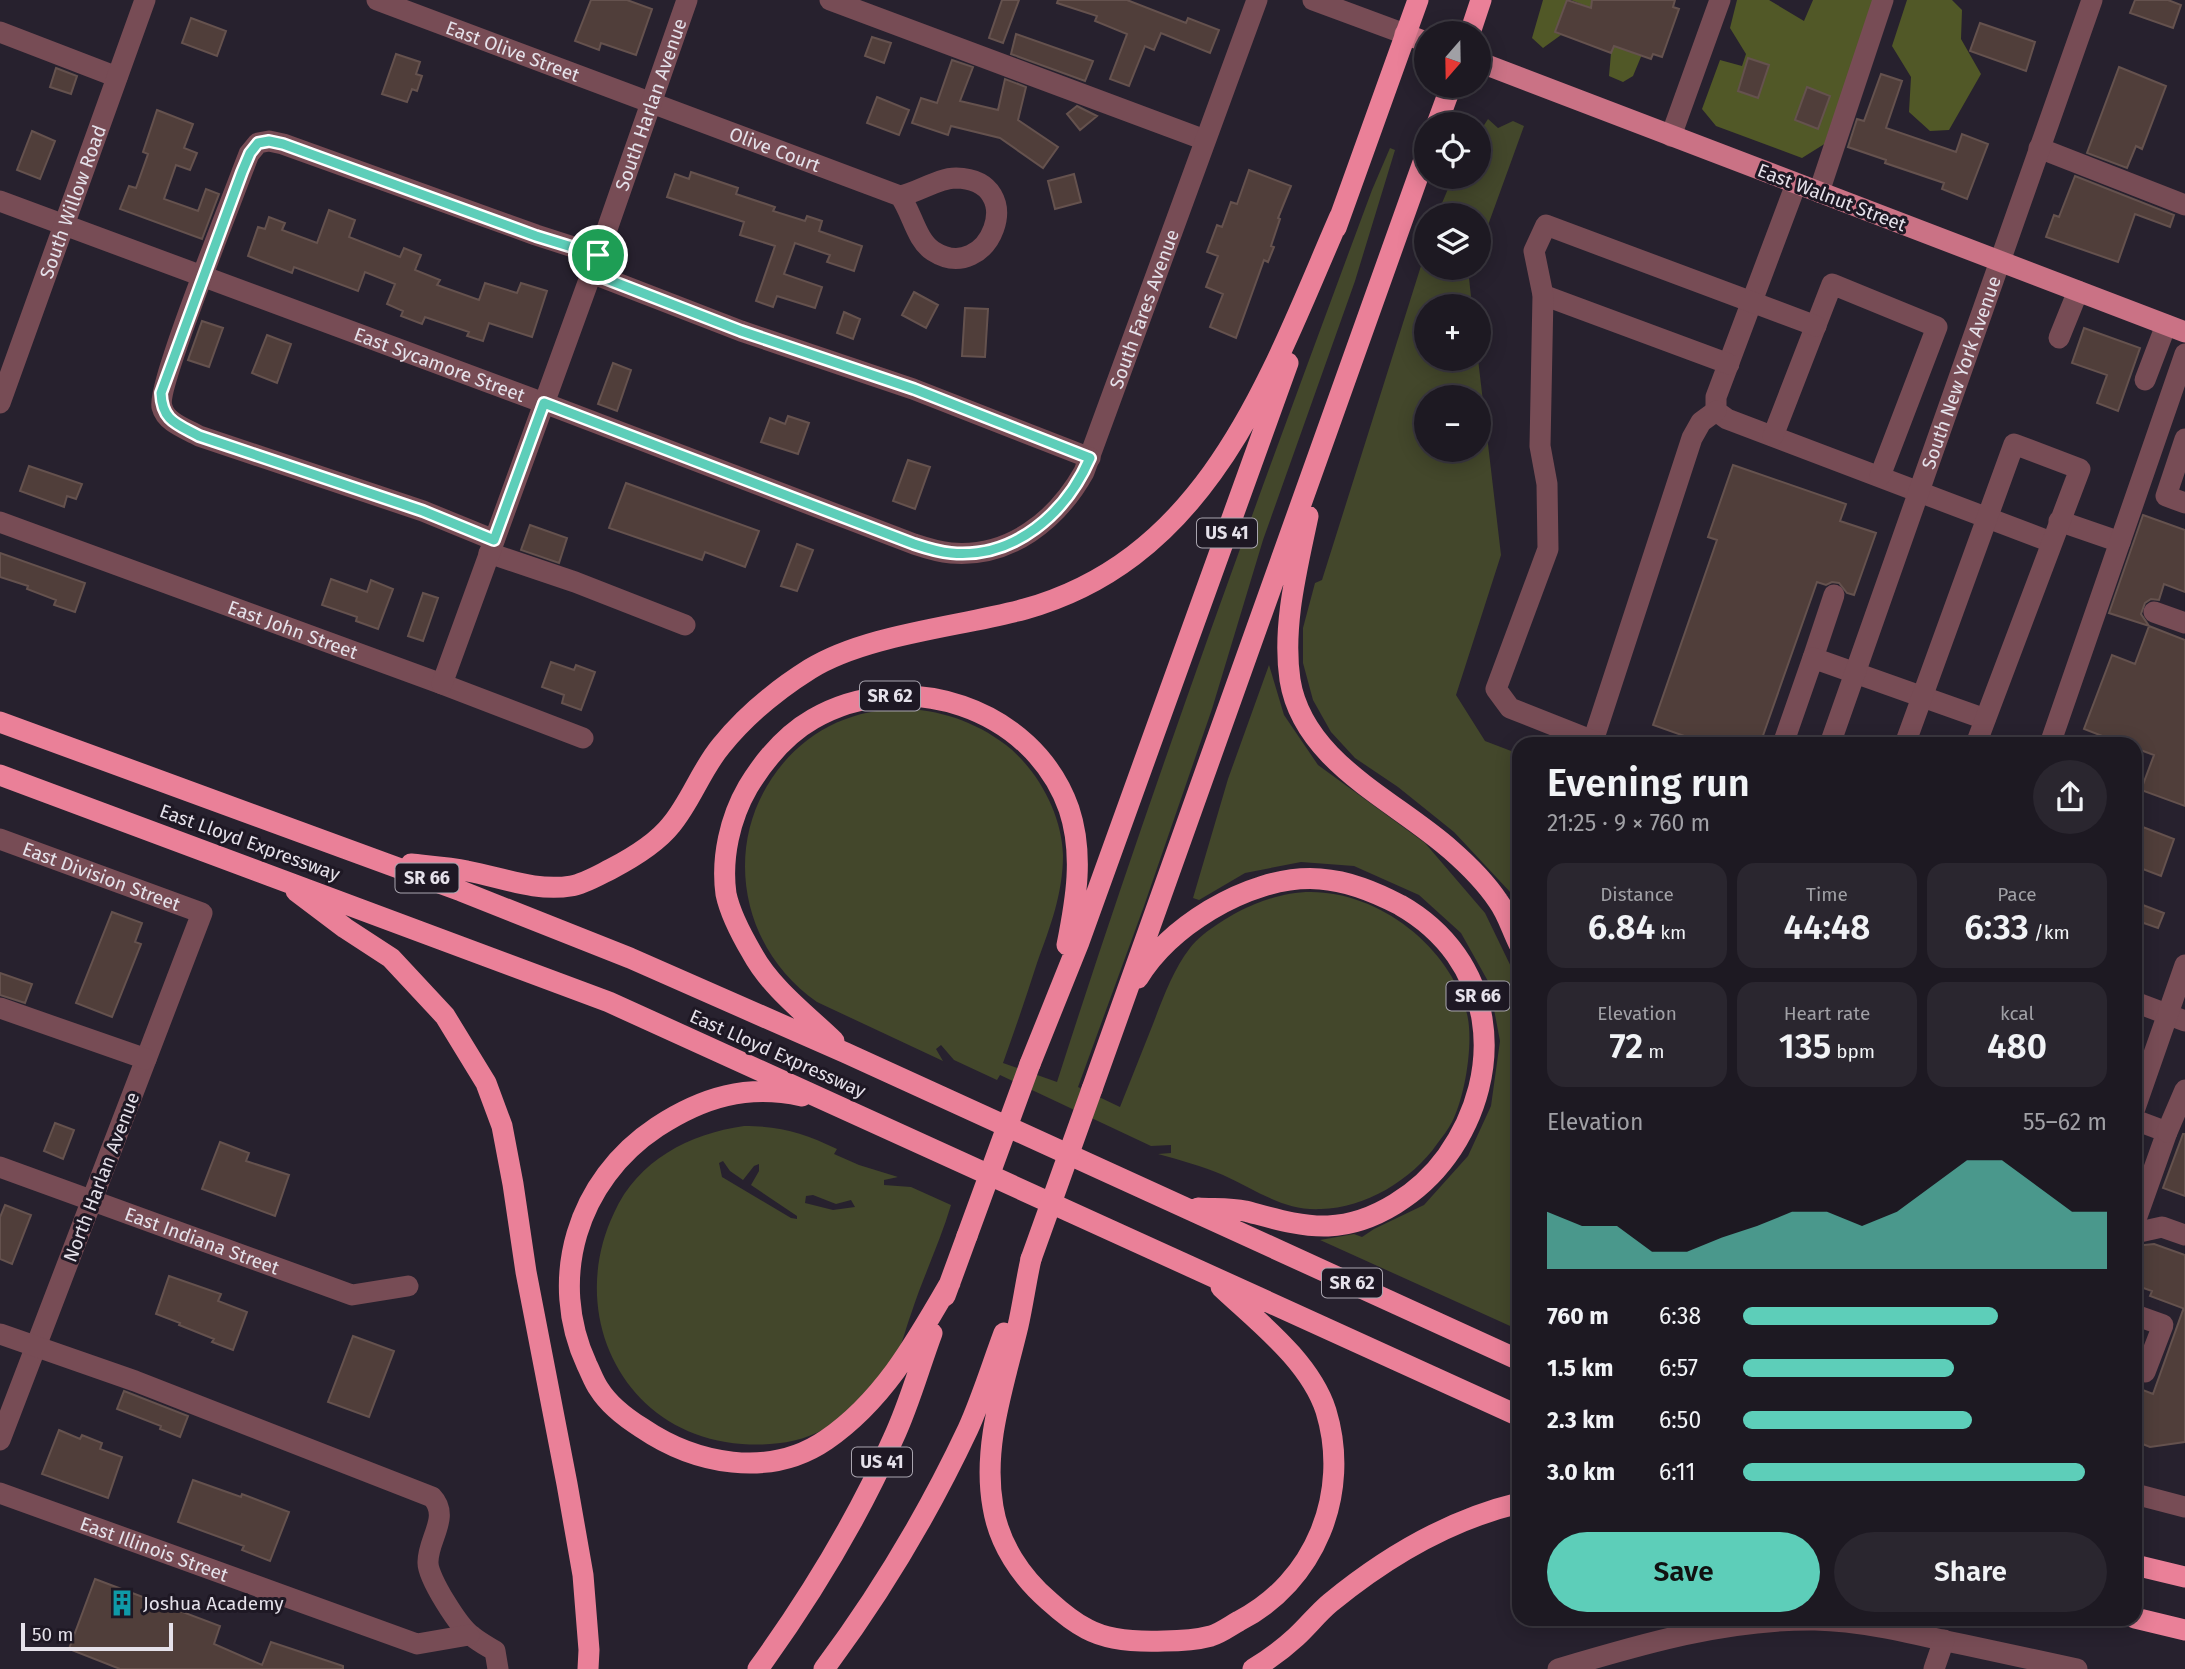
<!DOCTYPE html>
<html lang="en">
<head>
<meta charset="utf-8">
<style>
	:root { --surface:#1d1922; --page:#2a262f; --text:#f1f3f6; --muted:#a0a0a5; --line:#3b3840; --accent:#5dceb9 }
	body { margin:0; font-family:"Fira Sans",sans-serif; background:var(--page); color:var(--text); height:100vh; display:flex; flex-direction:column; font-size:26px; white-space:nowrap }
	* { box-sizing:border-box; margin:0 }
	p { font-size:23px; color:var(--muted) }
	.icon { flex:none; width:38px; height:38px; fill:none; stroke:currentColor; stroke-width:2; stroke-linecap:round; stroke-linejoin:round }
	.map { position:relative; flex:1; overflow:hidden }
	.side { position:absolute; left:1512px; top:737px; width:630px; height:889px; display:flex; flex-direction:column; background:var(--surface); border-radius:21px; box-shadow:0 4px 18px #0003,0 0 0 2px var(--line) }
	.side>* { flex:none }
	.needle { width:46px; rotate:200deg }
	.buttons { position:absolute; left:1414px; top:21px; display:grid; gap:14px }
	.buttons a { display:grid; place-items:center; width:77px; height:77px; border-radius:50%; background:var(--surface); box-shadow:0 4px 18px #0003,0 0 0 2px var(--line); font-size:35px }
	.scale { position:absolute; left:21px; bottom:18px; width:152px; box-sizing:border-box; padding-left:7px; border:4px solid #e5e1ea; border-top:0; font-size:19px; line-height:24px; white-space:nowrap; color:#e5e1ea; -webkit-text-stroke:5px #1e1824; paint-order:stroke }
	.pin { position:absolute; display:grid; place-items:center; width:60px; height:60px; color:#fff; margin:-30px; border:4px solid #fff; border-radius:50%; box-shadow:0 2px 7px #0007 }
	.round { display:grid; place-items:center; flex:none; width:74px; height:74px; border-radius:37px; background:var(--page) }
	.head { display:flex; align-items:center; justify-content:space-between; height:119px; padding:0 35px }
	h1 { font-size:38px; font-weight:600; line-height:52px }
	.figures { display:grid; grid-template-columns:repeat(3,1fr); gap:10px; height:119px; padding:7px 35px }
	.figures div { display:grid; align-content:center; border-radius:18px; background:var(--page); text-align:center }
	.figures b { font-size:35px; font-weight:600 }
	.figures small { font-size:19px; font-weight:400 }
	.figures p { font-size:19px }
	.chart { height:196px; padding:14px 35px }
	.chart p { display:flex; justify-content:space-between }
	.chart svg { width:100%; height:126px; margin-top:7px; fill:var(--accent); opacity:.7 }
	.cta { display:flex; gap:14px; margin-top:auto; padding:14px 35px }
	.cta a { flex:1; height:80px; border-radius:42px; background:var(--accent); color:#111; font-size:28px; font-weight:600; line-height:80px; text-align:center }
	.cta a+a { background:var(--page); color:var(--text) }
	ul { padding:0 35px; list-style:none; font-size:23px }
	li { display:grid; grid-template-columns:112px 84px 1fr; align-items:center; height:52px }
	li i { height:18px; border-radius:9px; background:var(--accent) }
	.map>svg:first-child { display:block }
	.green { fill:#43472b; fill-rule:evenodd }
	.forest { fill:#515827 }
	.building { fill:#503e3a; stroke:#65524e; stroke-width:2 }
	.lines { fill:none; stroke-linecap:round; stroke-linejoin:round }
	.minor { stroke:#774c55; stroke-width:21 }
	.major { stroke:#ca7285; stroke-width:21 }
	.highway { stroke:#ea8098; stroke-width:21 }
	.highway-bridge { stroke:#ea8098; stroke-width:21 }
	.route-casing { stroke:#fff; stroke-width:14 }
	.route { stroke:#5dceb9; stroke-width:9 }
	.labels { text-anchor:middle; stroke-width:6; stroke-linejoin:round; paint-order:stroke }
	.shield { fill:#1e1824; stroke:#a9a5af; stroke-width:2 }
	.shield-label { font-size:18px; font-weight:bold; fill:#e5e1ea }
	.street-label { font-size:19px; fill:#e5e1ea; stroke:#1e1824 }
	.poi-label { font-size:19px; fill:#e5e1ea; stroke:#1e1824; text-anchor:start }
</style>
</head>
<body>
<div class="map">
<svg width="2185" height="1669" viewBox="0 0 2185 1669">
	<rect width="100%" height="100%" fill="#27212e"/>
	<path class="green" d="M1488,119L1498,128L1513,121L1524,126L1479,250V215H1437L1453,177H1479V133Z
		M1390,148L1395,150L1355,281L1263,540L1212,709L1144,906L1078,1087L1120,1107C1131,1079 1142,1052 1153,1024C1163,998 1173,970 1190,948C1203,931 1235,912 1255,904C1273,897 1291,892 1311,892C1379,892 1451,947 1467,1014C1474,1042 1465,1097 1452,1122C1448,1130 1442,1137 1437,1144C1412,1180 1365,1208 1321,1209C1284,1211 1256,1190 1223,1175C1202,1166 1180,1160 1158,1154L1171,1153V1145L1151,1146L1000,1075L997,1080L954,1060L941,1045L936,1049L943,1061L817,1002C744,952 722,852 772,778C826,697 933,689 1006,745C1038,770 1062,815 1063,855C1063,894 1050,927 1037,963C1026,997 1015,1030 1003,1063L1057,1082C1153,782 1262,486 1372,190Z
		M1426,250V268H1472L1469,278L1472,306H1426V359H1478L1501,555L1456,695L1485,741L1519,754L1512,780L1519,784V910L1511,893L1454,832L1398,787L1355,758L1331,732L1313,700L1303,663V628L1315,583L1322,580ZM1479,397V450H1426V397Z
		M1269,665L1284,715L1318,765L1425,843L1485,913L1516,977L1519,992V1330L1320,1240L1354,1234L1362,1237L1374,1229L1424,1205L1468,1156L1491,1106L1500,1041L1489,983L1461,933L1419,895L1354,866L1301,862L1245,873L1199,900L1193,898L1228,779Z
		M744,1126C781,1126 804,1133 837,1149L834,1154L859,1165L898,1177L884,1180V1185L911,1187L951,1205C940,1242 923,1277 911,1314C902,1339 897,1367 878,1386C871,1394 861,1400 853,1406C844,1414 835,1423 824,1429C800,1443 769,1446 742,1444C625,1436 565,1316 614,1213C638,1160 689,1134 744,1126ZM723,1161L730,1171L743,1180L754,1166L759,1164V1171L751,1185L797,1216V1219L791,1218L722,1177L719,1163ZM813,1195L836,1204L851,1200L855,1207L833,1210L805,1203L806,1196Z"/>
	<path class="forest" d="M1543,0H1567L1555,32L1561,35L1543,48L1532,38Z
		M1571,0H1649L1643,52L1633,76L1623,82L1609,76L1611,53L1625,15L1591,8Z
		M1737,0H1769L1804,21L1813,0H1876L1826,143L1802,158L1716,126L1702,109L1720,60L1742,66L1746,54L1730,28Z
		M1907,0H1952L1962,10L1961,39L1981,74L1949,130L1930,131L1909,112L1911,77L1892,46Z"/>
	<path class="building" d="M591,0H627L652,9L636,55L601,43L599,50L575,41Z
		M1002,0H1019L1003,43L989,38Z
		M1058,0H1127L1186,23L1188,18L1219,30L1210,53L1161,33L1154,50L1145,46L1129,86L1110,79L1127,34L1095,21L1097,16L1057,3Z
		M1567,0L1591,8L1592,0H1675L1673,7L1679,9L1662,57L1653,54L1651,59L1614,46L1611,53L1555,32Z
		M2135,0H2168L2181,5L2173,28L2130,13Z
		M191,18L226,31L217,56L182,43Z
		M1980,23L2035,42L2026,71L1970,51Z
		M1016,34L1093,61L1085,81L1011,54Z
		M872,37L891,43L884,63L865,56Z
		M396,54L420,62L416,74L422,76L417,91L412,89L407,102L382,94Z
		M1748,58L1769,65L1758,98L1738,91Z
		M952,60L973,67L960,101L998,110L1005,79L1026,87L1018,120L1058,147L1043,168L1000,138L951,126L948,135L912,123L921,98L937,103Z
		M2119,67L2166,86L2142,149L2136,146L2127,168L2087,153Z
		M56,68L77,76L71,94L50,87Z
		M1881,74L1902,81L1886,128L1956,152L1962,134L1988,144L1967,199L1942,189L1944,183L1885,163L1886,160L1848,147L1857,119L1864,121Z
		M1807,87L1830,96L1818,129L1795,120Z
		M877,97L909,110L899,135L867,123Z
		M1077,106L1097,116L1080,130L1067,114Z
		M157,110L193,124L184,148L197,153L190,170L176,165L164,199L198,211L206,189L219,194L202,239L120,209L129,186L136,188L148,154L143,152Z
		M32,131L55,141L40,179L17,170Z
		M1249,170L1291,186L1278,218L1280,219L1271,246L1274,247L1268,262L1264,260L1236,338L1210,327L1223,294L1206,287L1218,256L1207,252L1217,225L1222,227L1231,202L1237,204Z
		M691,172L738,188L736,194L775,207L773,211L805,221L807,216L822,221L819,231L862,246L854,271L827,262L830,255L795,243L784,274L822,287L815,308L777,296L773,307L756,301L775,246L740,235L744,222L667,197L675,174L689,179Z
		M1074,174L1081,202L1055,209L1048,181Z
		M2075,176L2174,215L2170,227L2135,214L2118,262L2046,237L2054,215L2059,217Z
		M329,210L355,220L349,237L400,257L404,248L421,255L415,270L440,280L437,285L479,300L485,283L517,293L521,283L547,291L532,337L489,323L483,341L467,336L469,332L425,317L422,324L401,316L403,311L387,304L395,284L365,272L358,291L294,267L292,273L248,256L258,227L265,229L269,217L285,223L282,230L317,243Z
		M914,292L938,305L926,328L902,315Z
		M965,308L988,309L985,357L962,356Z
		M844,312L860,319L853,339L837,333Z
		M202,321L223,328L209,367L188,360Z
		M2084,328L2140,348L2118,411L2097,403L2107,375L2072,363Z
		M267,335L291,344L277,383L252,373Z
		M613,363L631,370L617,411L598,404Z
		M788,416L809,423L798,454L761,442L770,418L785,424Z
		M908,460L930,467L915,509L893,501Z
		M1733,465L1846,504L1840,521L1876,533L1854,595L1847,593L1839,583L1832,582L1826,585L1817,582L1760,744H1707L1653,725L1717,540L1708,537Z
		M29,466L82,484L76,499L67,496L64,507L20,491Z
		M626,483L759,531L745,567L705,552L702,560L609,528Z
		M2143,515L2185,530V592L2164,584L2159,600L2151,599L2145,603L2141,614L2149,626L2109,613Z
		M530,525L567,538L559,563L521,550Z
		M797,544L813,550L797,591L781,586Z
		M0,553L85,583L75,612L54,605L56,600L27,589L28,586L0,577Z
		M331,579L367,592L371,580L393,589L378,629L356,621L357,617L322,605Z
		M423,593L438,598L423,641L408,636Z
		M2149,626L2185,640V806L2141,790L2154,755L2135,748V744H2123L2084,729L2112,655L2135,664Z
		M551,662L574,670L576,665L595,672L581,710L562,703L564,695L542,687Z
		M2135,824L2174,839L2161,876L2135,866Z
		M2135,902L2164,913L2158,928L2135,920Z
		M112,912L142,923L135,942L141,944L112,1017L76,1003Z
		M0,973L32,984L25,1003L0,995Z
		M55,1123L74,1130L63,1159L44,1151Z
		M2183,1134H2185V1196L2163,1188Z
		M220,1142L249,1153L246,1161L289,1175L275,1216L202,1189Z
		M5,1205L31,1215L12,1264L0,1259V1217Z
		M2154,1244L2185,1255V1309L2150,1296L2152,1291L2135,1285V1246Z
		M169,1276L221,1294L218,1301L247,1312L233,1350L212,1342L214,1339L179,1325L180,1323L156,1314Z
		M2183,1310L2185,1311V1442L2150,1447L2135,1441V1387L2153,1394Z
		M353,1336L394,1351L369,1417L328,1402Z
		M124,1391L188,1416L180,1437L160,1429L161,1426L117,1409Z
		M59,1430L80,1439L82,1435L102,1443L100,1449L122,1457L108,1498L42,1474Z
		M193,1480L241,1497L242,1494L289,1512L270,1561L242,1550L244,1546L178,1522Z
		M95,1579L220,1626L214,1644L262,1665L271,1642L343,1666V1669H120L69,1649Z"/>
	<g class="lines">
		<g class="minor">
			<path id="s1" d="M377,0L900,196C912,212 916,240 933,251C989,287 1031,180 956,178C938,178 919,192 900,196"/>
			<path d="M830,0L1205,140"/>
			<path d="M1313,0L1405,34"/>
			<path d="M0,32L117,77"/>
			<path d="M1671,136L1720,0"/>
			<path d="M2039,148L2185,205"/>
			<path d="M1796,184L1716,397V411L1727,419L2051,542"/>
			<path d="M1819,192L1883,0"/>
			<path id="s2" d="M0,201L544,403L914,544C926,548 939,552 951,553C1010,558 1057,520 1084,472L1257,0"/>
			<path d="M591,273L741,331L913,389L1090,458"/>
			<path d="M1543,295L1729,364"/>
			<path d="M2059,338L2078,291"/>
			<path d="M2145,380L2166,325"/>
			<path id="s3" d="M0,403L145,0"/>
			<path d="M1773,436L1832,284L1937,327L1880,476"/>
			<path d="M2185,439L2166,496L2185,503"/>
			<path d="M2059,521L2120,542"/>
			<path id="s4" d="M0,522L442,684L583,738"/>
			<path d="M494,540L423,511L199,436C187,429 166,423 162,407C156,388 230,205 242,172L249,154L258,143L269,141L283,144L536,235L598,255"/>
			<path d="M489,553L575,582L685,625"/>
			<path d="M2154,612L2185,623"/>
			<path d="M1813,658L1834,595"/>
			<path id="s5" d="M442,684L598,255L687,0"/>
			<path d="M1592,744L1692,438L1701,422L1716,411"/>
			<path d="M1601,744L1510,708L1496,689L1548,549L1547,484L1540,446L1543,295L1534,251L1546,225L1816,326"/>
			<path d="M1783,744L1813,658L1985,719"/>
			<path id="s6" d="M1830,744L2092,0"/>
			<path d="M1905,744L2014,444L2080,469L1976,744"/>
			<path d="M2050,744L2185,354"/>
			<path id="s7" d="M0,839L202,913L0,1440"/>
			<path d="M2135,1002L2185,1021"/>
			<path d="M0,1008L146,1059"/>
			<path d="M2135,1108L2185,965"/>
			<path d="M2135,1120L2167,1132L2135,1222"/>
			<path d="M2167,1132L2185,1090"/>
			<path id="s8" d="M0,1167L352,1295L408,1286"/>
			<path d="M2135,1233L2162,1227L2185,1235"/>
			<path d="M2135,1315L2163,1325L2145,1372L2135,1369"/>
			<path d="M0,1334L135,1381L432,1497C451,1517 427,1540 428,1563C428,1578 459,1627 472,1636C479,1642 487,1646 495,1651L498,1669"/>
			<path id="s9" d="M0,1493L417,1644L469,1635"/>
			<path d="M2135,1494L2185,1507"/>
			<path d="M1558,1669C1642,1644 1726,1619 1815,1620C1859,1621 1903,1631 1946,1641C1990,1650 2034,1660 2077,1669"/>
			<path d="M1934,1669L1944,1640"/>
		</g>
		<path class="major" d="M1405,34L1426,42
			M1479,62L2185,332"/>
		<path class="highway" d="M1470,33L1481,0
			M1437,124L1451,86
			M1336,228L1418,0
			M1308,516C1297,569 1282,626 1290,680C1303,762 1395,800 1451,850C1467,864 1486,883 1498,901C1507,913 1512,930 1519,944
			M0,722L461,891L630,958L846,1053L1519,1360
			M0,775L609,1002L1519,1416
			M411,864C430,866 449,867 467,871C501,877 535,892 571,886C584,884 599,875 611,869C632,858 656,844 671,825C691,801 701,770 721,746C746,715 775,691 810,669C867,634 959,627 1025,609C1211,557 1271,374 1340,216
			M296,891L345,928L391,958L445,1016L486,1083L502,1126L513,1184L526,1272L567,1484L583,1575L589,1650L588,1669
			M1138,978C1155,950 1182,927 1210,910C1242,891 1282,876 1320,879C1349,881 1375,892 1400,905C1495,959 1508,1070 1447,1156C1421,1192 1375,1224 1328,1226C1300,1227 1272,1218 1245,1211C1231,1208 1213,1209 1198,1208
			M834,1041C806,1014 771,988 752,953C742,936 730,913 726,894C721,858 730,818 748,787C765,759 785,735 813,719C905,666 1033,707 1069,809C1084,854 1076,900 1067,945
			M1030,1064L1079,942L1288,363
			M1092,1089L1426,154
			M802,1096C747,1084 703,1097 657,1127C577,1180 547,1279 587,1365C591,1373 594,1382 599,1389C609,1405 626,1418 642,1428C695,1464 769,1479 826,1440C883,1401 916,1342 950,1283
			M1031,1259C1026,1281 1023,1304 1018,1326C1004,1385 982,1446 993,1507C999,1544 1021,1577 1049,1601C1060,1611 1073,1622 1087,1629C1109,1641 1139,1642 1164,1641C1179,1641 1196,1640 1211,1636C1221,1633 1230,1626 1239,1621C1315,1582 1351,1493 1326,1411C1310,1361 1257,1321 1221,1287
			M945,1296L967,1236
			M2135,1565L2185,1577
			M2135,1618L2185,1630
			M758,1669C810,1597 857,1520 893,1439C909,1405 919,1368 932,1333
			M824,1669C880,1594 928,1514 968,1429C982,1398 992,1365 1004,1333
			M1253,1669C1268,1660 1283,1649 1296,1637C1308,1626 1318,1613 1330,1603C1386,1557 1448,1520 1519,1503"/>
		<path class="highway-bridge" d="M967,1236L1030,1064
			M1031,1259L1092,1089"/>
	</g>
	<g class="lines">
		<g class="route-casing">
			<path id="route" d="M269,141L283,144L536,236L598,255L591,273L741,331L914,389L1090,458C1066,513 1015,559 951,553C938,552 926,548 914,544L544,403L494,540L423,511L199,436C177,424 162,421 161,393L242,172L250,153L258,143Z"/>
		</g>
		<use href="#route" class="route"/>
	</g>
	<defs>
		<g id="building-bare" transform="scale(2.1)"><path d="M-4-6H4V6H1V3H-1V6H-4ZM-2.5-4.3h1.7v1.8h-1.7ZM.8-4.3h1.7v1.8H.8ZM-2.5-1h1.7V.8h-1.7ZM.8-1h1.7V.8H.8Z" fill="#0f9aa8" stroke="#1e1824" stroke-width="2.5" paint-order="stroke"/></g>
	</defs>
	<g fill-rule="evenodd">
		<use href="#building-bare" x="122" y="1603"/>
	</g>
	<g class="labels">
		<g class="shield">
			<rect x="1197" y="518.5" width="60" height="29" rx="5"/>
			<rect x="860" y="681.5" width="60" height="29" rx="5"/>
			<rect x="395.5" y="863.5" width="63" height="29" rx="5"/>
			<rect x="1446.5" y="981.5" width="63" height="29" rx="5"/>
			<rect x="1322" y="1268.5" width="60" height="29" rx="5"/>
			<rect x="852" y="1447.5" width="60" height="29" rx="5"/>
		</g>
		<g class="shield-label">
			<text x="1227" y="539">US 41</text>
			<text x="890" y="702">SR 62</text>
			<text x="427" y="884">SR 66</text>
			<text x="1478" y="1002">SR 66</text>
			<text x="1352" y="1289">SR 62</text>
			<text x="882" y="1468">US 41</text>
		</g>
		<g class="street-label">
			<text dy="7" stroke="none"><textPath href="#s1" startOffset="145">East Olive Street</textPath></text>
			<text dy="7" stroke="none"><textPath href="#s5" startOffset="616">South Harlan Avenue</textPath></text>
			<text dy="7" stroke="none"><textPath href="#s1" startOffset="425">Olive Court</textPath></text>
			<text transform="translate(1832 197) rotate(21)" y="7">East Walnut Street</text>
			<text dy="7" stroke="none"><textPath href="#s3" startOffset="214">South Willow Road</textPath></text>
			<text dy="7" stroke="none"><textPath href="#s2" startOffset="1353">South Fares Avenue</textPath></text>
			<text dy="7" stroke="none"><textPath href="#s2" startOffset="469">East Sycamore Street</textPath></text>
			<text dy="7" stroke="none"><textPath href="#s6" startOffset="394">South New York Avenue</textPath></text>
			<text dy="7" stroke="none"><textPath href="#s4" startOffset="312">East John Street</textPath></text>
			<text transform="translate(250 842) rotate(20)" y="7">East Lloyd Expressway</text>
			<text dy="7" stroke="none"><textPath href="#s7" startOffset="108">East Division Street</textPath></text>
			<text transform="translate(778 1053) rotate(24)" y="7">East Lloyd Expressway</text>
			<text transform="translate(101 1177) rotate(-69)" y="7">North Harlan Avenue</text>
			<text dy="7" stroke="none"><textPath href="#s8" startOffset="215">East Indiana Street</textPath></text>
			<text dy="7" stroke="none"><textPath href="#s9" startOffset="164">East Illinois Street</textPath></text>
		</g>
		<g class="poi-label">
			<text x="143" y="1610">Joshua Academy</text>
		</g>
	</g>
</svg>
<div class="buttons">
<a><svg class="needle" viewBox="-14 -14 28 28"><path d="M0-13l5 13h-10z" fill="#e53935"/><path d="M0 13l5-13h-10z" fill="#a0a0a5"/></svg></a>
<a><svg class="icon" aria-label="locate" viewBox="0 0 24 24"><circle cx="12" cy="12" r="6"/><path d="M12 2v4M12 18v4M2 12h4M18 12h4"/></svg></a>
<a><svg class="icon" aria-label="layers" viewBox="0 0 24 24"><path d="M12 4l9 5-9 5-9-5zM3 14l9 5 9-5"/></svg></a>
<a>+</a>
<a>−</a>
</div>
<div class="scale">50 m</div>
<div class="pin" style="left:598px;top:255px;background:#1e9e55"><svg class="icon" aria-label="arrive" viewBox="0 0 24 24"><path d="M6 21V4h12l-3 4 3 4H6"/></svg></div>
<section class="side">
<div class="head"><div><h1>Evening run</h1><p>21:25 · 9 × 760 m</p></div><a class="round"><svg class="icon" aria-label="share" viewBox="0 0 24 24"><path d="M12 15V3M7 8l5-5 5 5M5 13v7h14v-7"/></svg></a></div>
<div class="figures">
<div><p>Distance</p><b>6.84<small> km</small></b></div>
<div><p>Time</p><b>44:48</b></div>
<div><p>Pace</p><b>6:33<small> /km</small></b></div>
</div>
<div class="figures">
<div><p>Elevation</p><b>72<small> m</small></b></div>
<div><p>Heart rate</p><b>135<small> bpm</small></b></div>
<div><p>kcal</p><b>480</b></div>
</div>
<div class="chart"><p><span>Elevation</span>55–62 m</p>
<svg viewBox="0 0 160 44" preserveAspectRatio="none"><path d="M0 44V24L10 29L20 29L30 38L40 38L50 33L60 29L70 24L80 24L90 29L100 24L110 15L120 6L130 6L140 15L150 24L160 24V44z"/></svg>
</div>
<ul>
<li><b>760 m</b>6:38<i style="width:70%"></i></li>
<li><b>1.5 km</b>6:57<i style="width:58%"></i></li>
<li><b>2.3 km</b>6:50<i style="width:63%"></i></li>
<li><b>3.0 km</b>6:11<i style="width:94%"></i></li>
</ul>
<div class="cta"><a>Save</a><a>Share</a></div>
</section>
</div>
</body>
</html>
